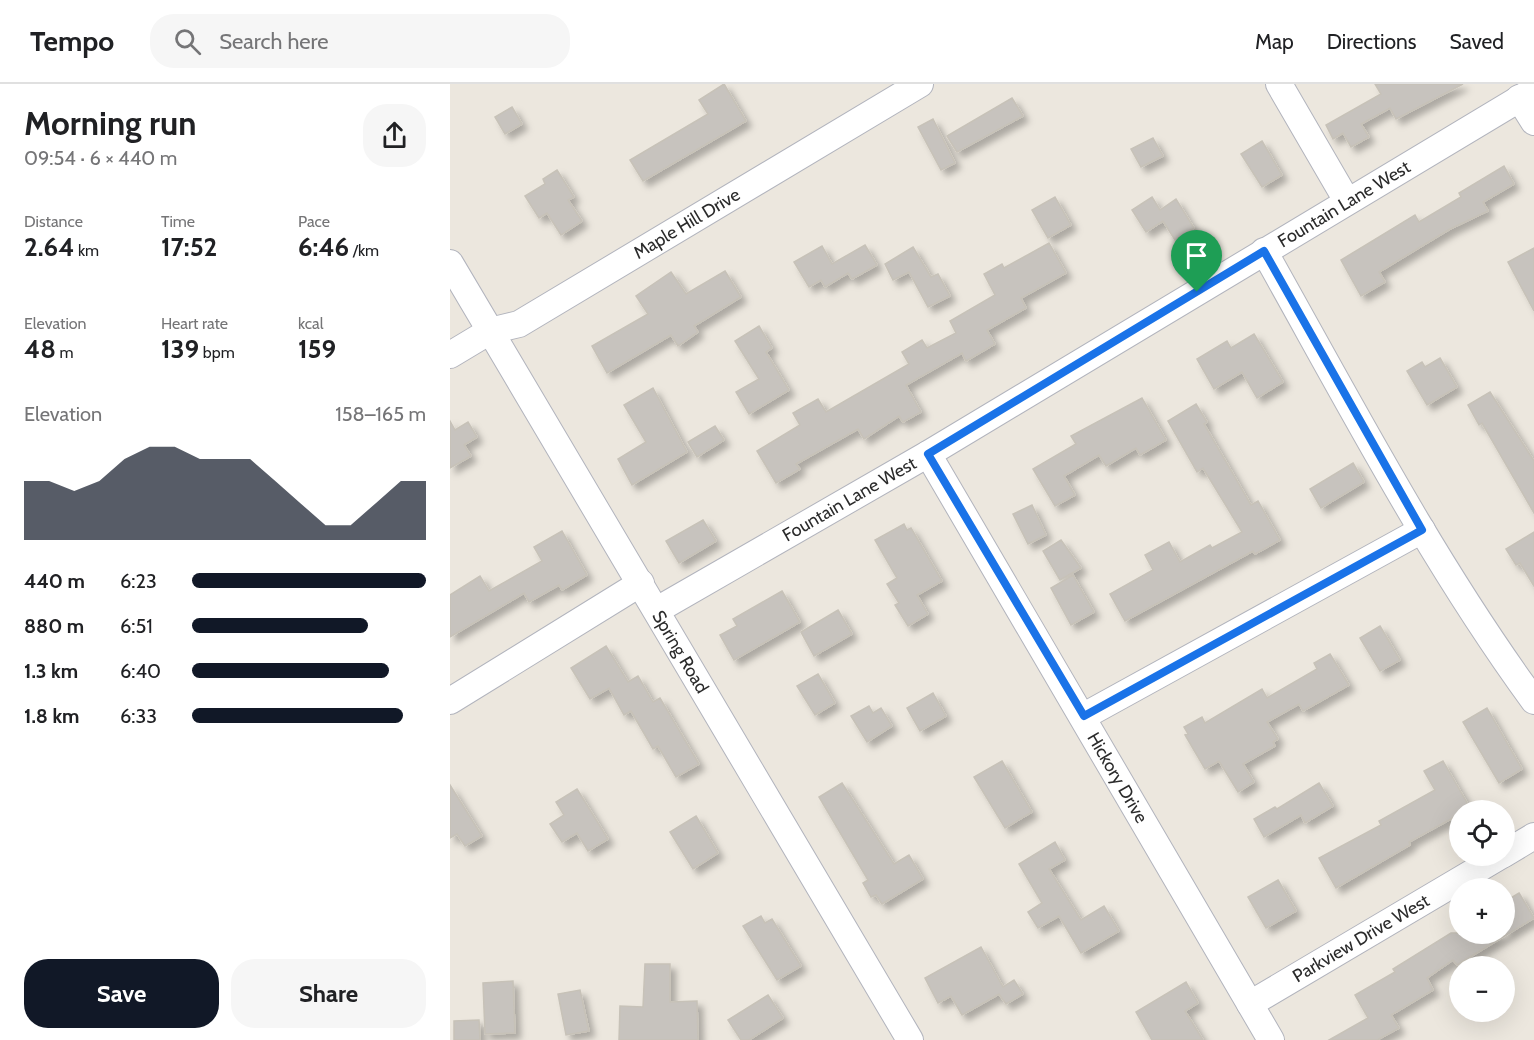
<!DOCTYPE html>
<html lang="en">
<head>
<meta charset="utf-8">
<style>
	:root { --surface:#fff; --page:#f6f6f6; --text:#202124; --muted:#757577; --line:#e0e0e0; --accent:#111827 }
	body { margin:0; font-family:Cabin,sans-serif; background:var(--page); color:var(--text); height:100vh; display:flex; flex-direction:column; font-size:22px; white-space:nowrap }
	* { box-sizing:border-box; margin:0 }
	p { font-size:20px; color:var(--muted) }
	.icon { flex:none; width:33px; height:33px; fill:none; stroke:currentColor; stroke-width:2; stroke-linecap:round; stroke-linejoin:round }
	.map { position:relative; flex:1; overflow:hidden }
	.sheet { display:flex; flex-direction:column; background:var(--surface); width:450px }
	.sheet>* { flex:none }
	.fabs { position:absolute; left:999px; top:716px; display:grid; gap:12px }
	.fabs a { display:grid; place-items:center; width:66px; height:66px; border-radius:50%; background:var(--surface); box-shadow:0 6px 24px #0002; font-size:30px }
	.pin { position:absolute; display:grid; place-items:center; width:51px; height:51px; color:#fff; margin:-62px -26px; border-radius:50% 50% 50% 0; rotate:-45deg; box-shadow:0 0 6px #0007 }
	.pin .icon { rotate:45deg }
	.round { display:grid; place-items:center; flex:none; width:63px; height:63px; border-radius:24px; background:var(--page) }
	.summary { display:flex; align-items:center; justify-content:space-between; height:102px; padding:0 24px }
	h1 { font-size:33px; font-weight:800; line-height:45px }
	.figures { display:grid; grid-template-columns:repeat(3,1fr); gap:9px; height:102px; padding:6px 24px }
	.figures div { display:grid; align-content:center }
	.figures b { font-size:26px; font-weight:800 }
	.figures small { font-size:16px; font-weight:400 }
	.figures p { font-size:16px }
	.chart { height:168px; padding:12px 24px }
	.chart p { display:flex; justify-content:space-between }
	.chart svg { width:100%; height:108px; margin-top:6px; fill:var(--accent); opacity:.7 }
	.button { display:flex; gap:12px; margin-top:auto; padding:12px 24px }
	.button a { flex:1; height:69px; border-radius:24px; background:var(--accent); color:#fff; font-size:24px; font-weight:800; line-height:69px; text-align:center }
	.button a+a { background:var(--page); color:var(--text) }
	ul { padding:0 24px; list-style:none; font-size:20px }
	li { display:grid; grid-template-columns:96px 72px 1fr; align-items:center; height:45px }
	li i { height:15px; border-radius:8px; background:var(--accent) }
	header { display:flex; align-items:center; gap:36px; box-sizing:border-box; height:84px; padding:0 30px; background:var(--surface); border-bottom:2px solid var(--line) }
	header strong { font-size:28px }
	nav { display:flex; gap:33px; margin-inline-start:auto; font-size:21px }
	.search { width:420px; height:54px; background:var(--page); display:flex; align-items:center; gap:15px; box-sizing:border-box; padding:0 21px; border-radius:24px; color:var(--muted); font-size:22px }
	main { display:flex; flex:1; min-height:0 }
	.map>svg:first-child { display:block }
	.building { fill:#c7c3be; stroke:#c7c2b8; stroke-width:1.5; filter:url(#shadow) }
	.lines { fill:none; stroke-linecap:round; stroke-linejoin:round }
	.minor-casing { stroke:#b2b4bd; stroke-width:28 }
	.minor { stroke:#fff; stroke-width:26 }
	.route-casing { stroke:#fff; stroke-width:12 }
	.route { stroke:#1a73e8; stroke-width:8 }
	.labels { text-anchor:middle; stroke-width:6; stroke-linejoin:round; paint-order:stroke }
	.street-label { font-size:18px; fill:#2b2b2b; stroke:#fff }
</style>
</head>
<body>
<header>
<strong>Tempo</strong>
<div class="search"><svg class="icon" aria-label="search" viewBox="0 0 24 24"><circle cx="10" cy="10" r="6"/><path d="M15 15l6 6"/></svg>Search here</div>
<nav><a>Map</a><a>Directions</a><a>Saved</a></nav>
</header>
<main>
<section class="sheet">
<div class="summary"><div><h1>Morning run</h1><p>09:54 · 6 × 440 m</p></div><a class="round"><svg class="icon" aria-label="share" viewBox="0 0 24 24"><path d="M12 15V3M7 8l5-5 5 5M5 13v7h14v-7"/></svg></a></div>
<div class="figures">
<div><p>Distance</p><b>2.64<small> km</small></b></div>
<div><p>Time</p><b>17:52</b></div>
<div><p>Pace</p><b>6:46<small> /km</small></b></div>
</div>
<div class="figures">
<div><p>Elevation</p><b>48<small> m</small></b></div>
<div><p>Heart rate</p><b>139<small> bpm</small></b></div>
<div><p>kcal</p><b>159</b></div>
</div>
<div class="chart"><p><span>Elevation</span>158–165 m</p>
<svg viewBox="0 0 160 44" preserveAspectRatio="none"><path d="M0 44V20L10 20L20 24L30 20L40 11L50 6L60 6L70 11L80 11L90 11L100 20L110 29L120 38L130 38L140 29L150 20L160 20V44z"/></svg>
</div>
<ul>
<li><b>440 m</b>6:23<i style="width:100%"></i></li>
<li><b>880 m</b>6:51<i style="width:75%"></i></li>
<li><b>1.3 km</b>6:40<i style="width:84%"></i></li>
<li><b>1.8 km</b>6:33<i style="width:90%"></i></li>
</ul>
<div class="button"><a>Save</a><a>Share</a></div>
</section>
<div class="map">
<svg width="1084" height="956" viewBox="0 0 1084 956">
	<defs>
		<filter id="shadow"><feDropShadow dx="5.5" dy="5.5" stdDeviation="3" flood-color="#0004"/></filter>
	</defs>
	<rect width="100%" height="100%" fill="#ece7de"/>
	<path class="building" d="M274,0L296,37L193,97L180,76L258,30L249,16Z
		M925,0H1013L946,35L940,24L911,40L919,53L901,63L893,49L883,55L876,41L931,10Z
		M562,14L573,32L507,68L497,52Z
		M62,23L72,40L55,50L45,33Z
		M483,35L505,79L491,86L468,43Z
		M703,54L713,72L691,83L681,65Z
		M812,57L832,91L812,103L791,70Z
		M1054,82L1064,100L1033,118L1038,127L1000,145L929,188L935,198L911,212L891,176L965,131L969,138L1011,113L1009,109Z
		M107,86L124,113L118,116L132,137L111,151L97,129L89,134L75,112L95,100L93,95Z
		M605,113L621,141L598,154L582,126Z
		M702,113L710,126L726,115L744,144L725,156L713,137L696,148L682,126Z
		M599,159L616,189L571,214L576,224L537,246L545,260L516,277L512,269L456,301L471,328L453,338L449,332L414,355L408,345L346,380L350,385L326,399L307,367L350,341L343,329L368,315L376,328L459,280L452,268L472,256L477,264L506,249L500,237L545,211L534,190L552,180L554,184Z
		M415,161L427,181L402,195L398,189L375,203L371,196L359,203L344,178L372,162L382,180Z
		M463,163L481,193L488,190L500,212L478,223L459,188L443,196L435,180Z
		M1084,164V227L1058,178Z
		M275,187L291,213L244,242L248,248L228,262L221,251L157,289L142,262L198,230L186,212L221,188L236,210Z
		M309,242L322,264L316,268L339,306L299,330L286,308L309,295L285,257Z
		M804,250L833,298L807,314L792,288L764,305L747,275L777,257L781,264Z
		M990,274L1007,303L977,321L957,287L972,278L975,283Z
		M203,304L237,368L182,401L168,375L196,358L174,321Z
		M1040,308L1084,377V429L1032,339L1029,341L1018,321Z
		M692,314L716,356L690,371L686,364L656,382L649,371L614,392L625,411L605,422L583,385L626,360L621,352Z
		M746,320L757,338L754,340L801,421L808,417L830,456L805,470L803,467L675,537L660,510L703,486L695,471L719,458L730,478L760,461L762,464L792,448L753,384L747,388L718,337Z
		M0,337L5,346L18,338L27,353L14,361L21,372L0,384Z
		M265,342L274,356L247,373L238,358Z
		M903,379L914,398L871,424L860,405Z
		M582,421L596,451L578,460L563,430Z
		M253,436L266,457L229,479L216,457Z
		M454,440L457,446L461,444L492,497L467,511L478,530L458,542L445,521L449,519L437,500L447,494L425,456Z
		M112,447L137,491L112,506L109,501L79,518L74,509L0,553V511L30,492L39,507L92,477L84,463Z
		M1084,448V502L1070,479L1066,481L1056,465Z
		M611,456L631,484L610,496L593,467Z
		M623,491L644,528L621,541L601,504Z
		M332,507L350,538L284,576L270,551L287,542L283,535Z
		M388,526L402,550L364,572L351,548Z
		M930,542L950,576L930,587L910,554Z
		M156,562L178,598L188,592L203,618L210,614L249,680L226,693L208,662L203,665L181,627L174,631L159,604L140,615L121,584Z
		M880,570L899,601L853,627L849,620L817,638L828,655L823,658L825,662L793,680L804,698L788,708L769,677L755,685L735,651L738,650L734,643L752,633L755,639L812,605L817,614L867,585L864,579Z
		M368,590L385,619L365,631L347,602Z
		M483,609L496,632L470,647L457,624Z
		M419,622L423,629L431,624L442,642L417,658L401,632Z
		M1037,624L1072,685L1049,699L1013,638Z
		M552,677L582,728L555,744L524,693Z
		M993,677L1020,724L1010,726V730L959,758L960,761L886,804L869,774L931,741L929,737L985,706L974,687Z
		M392,699L444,780L459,771L473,795L432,820L426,811L421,813L413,799L418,796L369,713Z
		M869,699L883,722L855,739L851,731L814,753L804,735L825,723L827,725Z
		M0,701L32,752L15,762L7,750L0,754Z
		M127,705L158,755L138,767L127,749L112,758L100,740L114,731L106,718Z
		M246,732L268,769L243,785L220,748Z
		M605,758L615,776L599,785L631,836L654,822L669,847L631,869L609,832L588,844L578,828L592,819L569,780Z
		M828,796L846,827L816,844L798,813Z
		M1069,809L1084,834L1007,881L1003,876L977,894L983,906L941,931L949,944L927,956H879L918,934L905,911L945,888L943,885L1001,849H1054V818Z
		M311,832L315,839L322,835L351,882L327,896L293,842Z
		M531,863L553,903L564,896L573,910L556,920L549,910L512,931L501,912L488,919L475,894Z
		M195,880H220V918L247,917L248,956H169L170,922L193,923Z
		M63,897L65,949L35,950L33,899Z
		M736,898L748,919L735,927L753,956H702L686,928Z
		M130,906L139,947L116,951L108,910Z
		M318,911L333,934L299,956H291L278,936Z
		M29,936L30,956H4V937Z"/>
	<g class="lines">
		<g class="minor-casing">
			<g id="minor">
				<path d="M829,0L897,117"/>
				<path d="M1069,14L1084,38"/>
				<path d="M814,167C900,320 981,476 1084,617"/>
				<path id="s1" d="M0,179L460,956"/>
				<path id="s2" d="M0,271L40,247L69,240L470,0"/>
				<path id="s3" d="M478,370L821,956"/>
				<path id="s4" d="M207,526L478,370L1084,6"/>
				<path d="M0,617L191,499"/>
				<path d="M634,632L972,446"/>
				<path d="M1054,770L1084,752"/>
				<path id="s5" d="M800,920L1052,771"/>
			</g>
		</g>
		<use href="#minor" class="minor"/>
	</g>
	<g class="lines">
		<g class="route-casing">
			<path id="route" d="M814,167L972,446L634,632L478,370Z"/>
		</g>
		<use href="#route" class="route"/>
	</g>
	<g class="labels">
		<g class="street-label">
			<text dy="6" stroke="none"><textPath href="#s4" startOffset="798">Fountain Lane West</textPath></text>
			<text dy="6" stroke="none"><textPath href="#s2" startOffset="272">Maple Hill Drive</textPath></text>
			<text dy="6" stroke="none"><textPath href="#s4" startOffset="222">Fountain Lane West</textPath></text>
			<text dy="6" stroke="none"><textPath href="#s1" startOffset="452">Spring Road</textPath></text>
			<text dy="6" stroke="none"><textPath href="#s3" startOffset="375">Hickory Drive</textPath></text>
			<text dy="6" stroke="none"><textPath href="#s5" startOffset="129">Parkview Drive West</textPath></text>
		</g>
	</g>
</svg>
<div class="fabs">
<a><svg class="icon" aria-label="locate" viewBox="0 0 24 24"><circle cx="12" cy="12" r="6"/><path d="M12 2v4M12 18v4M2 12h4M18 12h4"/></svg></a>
<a>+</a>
<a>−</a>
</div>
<div class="pin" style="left:747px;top:208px;background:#1e9e55"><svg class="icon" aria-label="arrive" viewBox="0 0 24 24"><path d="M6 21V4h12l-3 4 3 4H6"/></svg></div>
</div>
</main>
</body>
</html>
